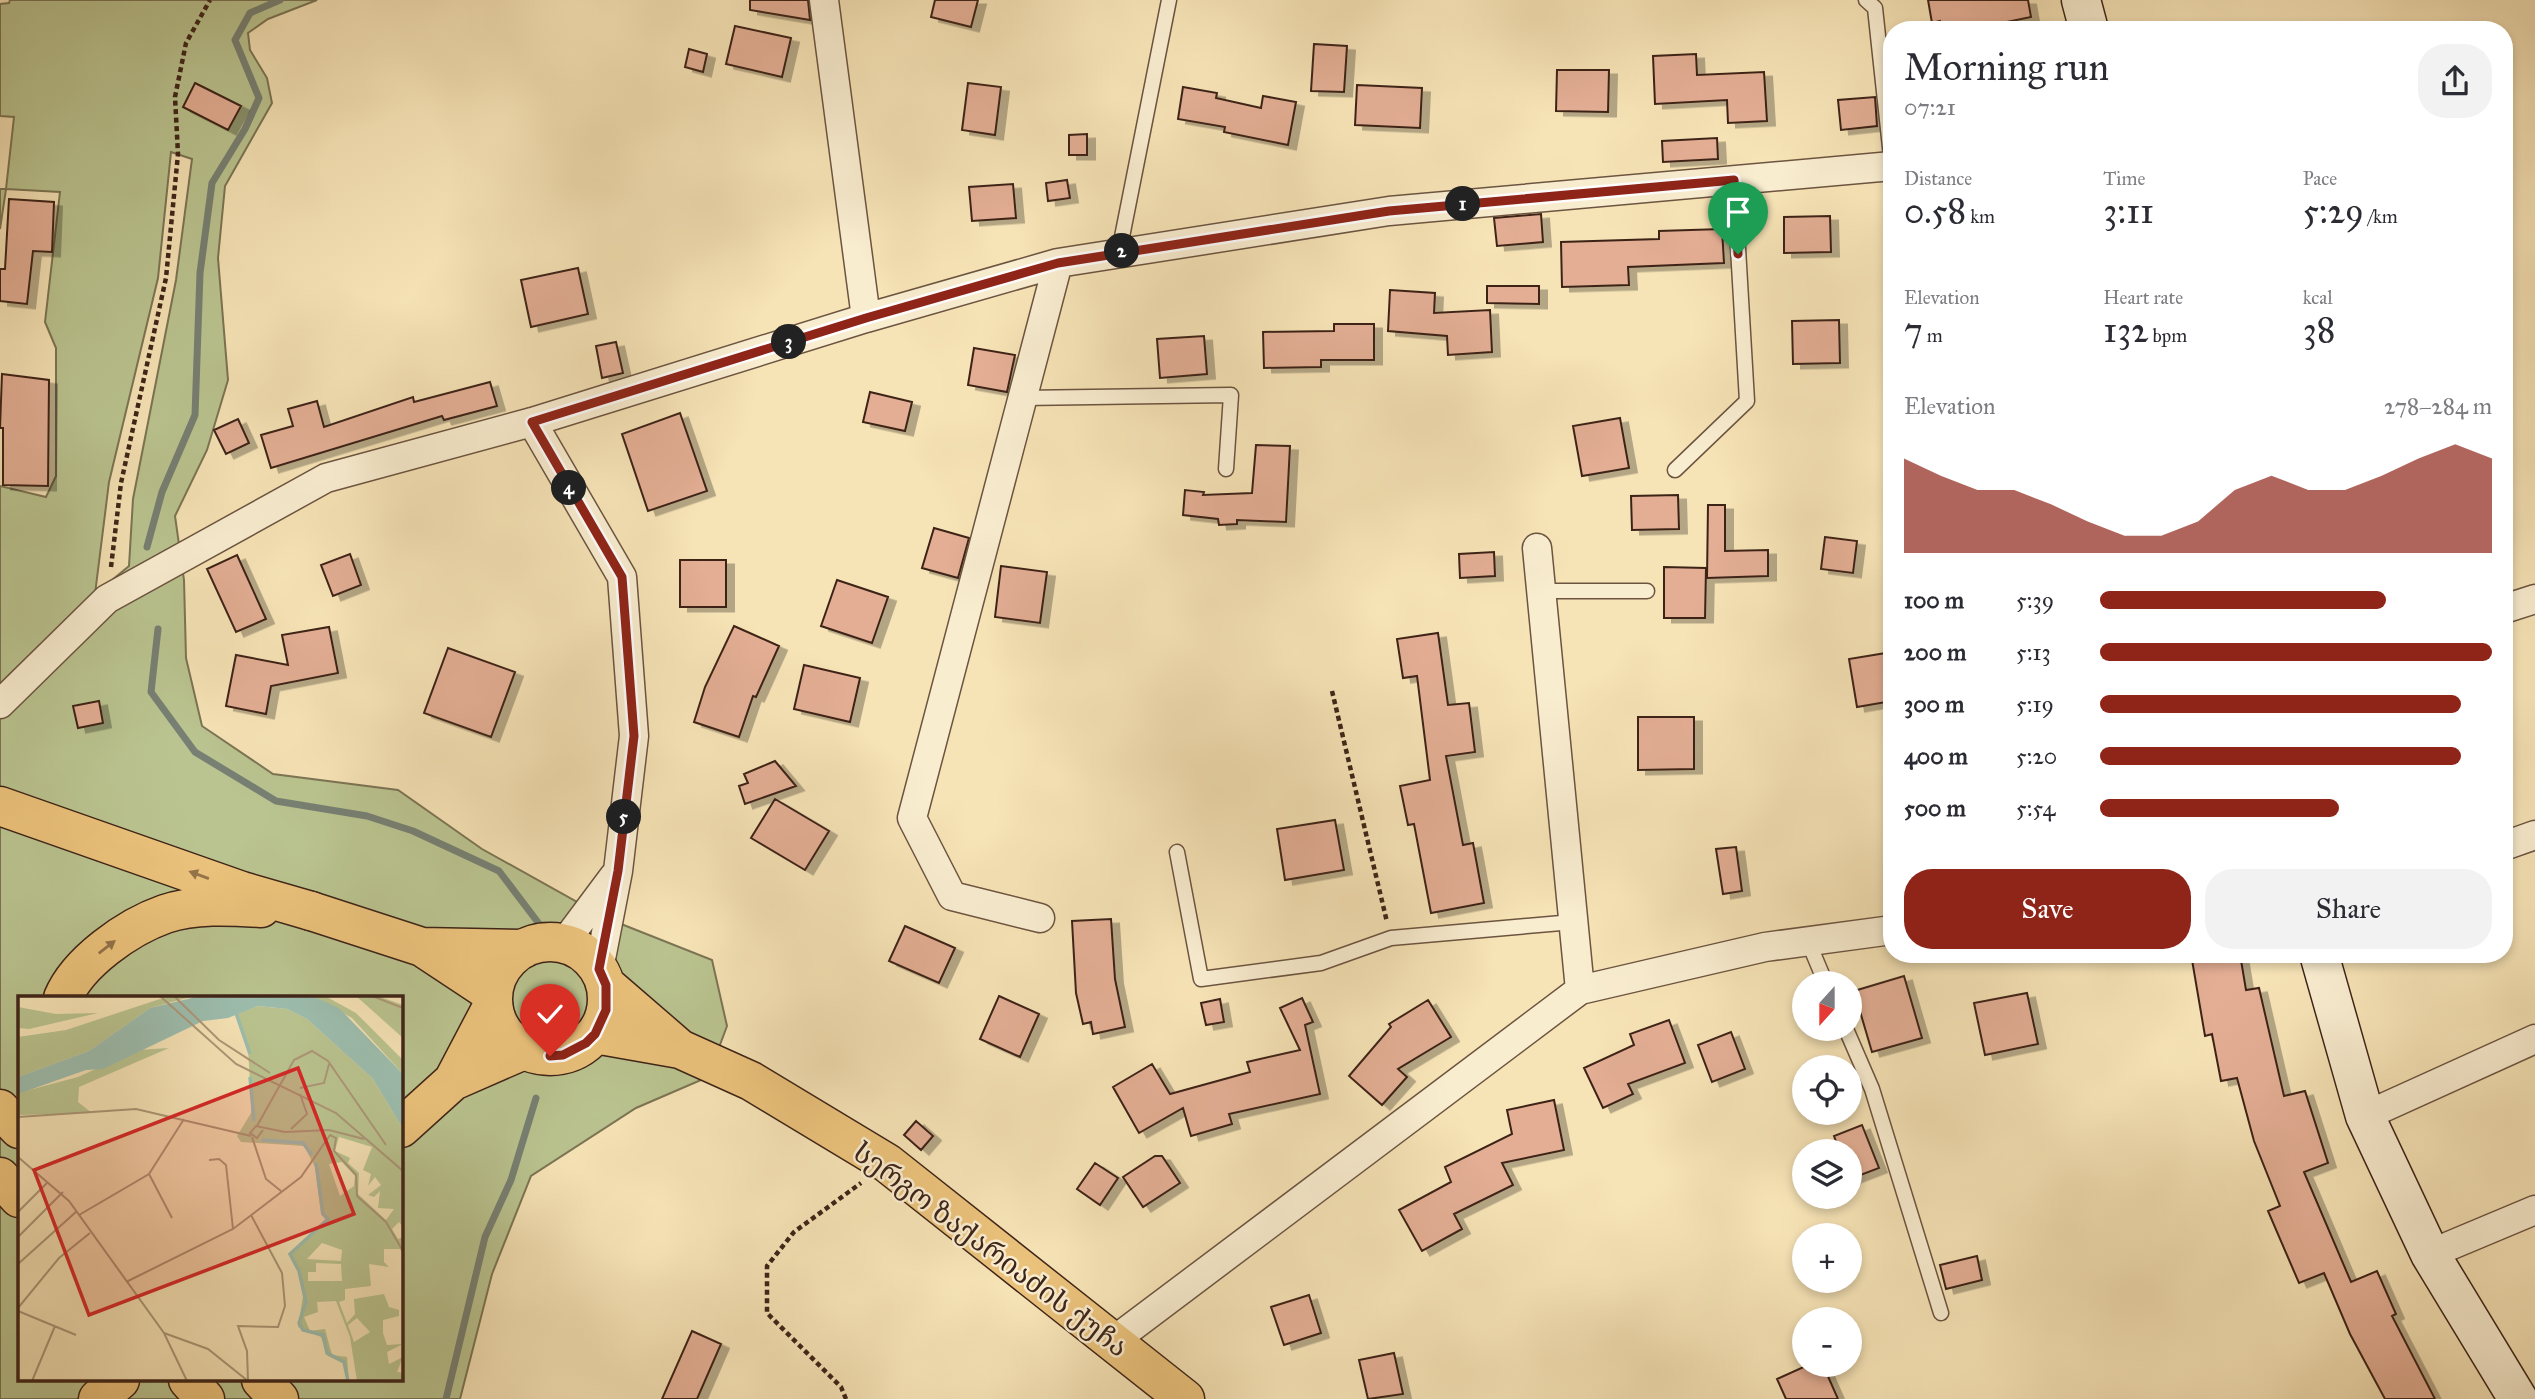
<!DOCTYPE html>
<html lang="en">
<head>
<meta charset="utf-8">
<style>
	:root { --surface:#fff; --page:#f2f2f3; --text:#2b2b33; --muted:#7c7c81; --accent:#8f2418 }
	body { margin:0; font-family:"IM FELL Great Primer","Noto Serif Georgian",serif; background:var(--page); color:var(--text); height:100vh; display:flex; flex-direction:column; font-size:26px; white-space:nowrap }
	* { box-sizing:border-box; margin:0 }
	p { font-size:23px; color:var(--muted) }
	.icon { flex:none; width:38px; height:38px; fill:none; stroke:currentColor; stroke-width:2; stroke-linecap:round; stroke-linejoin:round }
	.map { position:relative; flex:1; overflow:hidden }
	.details { position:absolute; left:1883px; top:21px; width:630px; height:942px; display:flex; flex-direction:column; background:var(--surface); border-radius:28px; box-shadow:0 4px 10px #0003 }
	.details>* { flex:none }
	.needle { width:46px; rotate:201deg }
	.controls { position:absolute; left:1792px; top:971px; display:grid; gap:14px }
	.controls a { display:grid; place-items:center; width:70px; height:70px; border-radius:50%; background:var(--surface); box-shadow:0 4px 10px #0003; font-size:35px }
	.pin { position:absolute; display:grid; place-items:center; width:60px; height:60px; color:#fff; margin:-72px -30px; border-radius:50% 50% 50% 0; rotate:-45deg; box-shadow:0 0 7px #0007 }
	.pin .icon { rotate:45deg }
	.km { position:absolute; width:35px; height:35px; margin:-18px; border-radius:50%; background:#222; color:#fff; font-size:19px; line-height:35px; text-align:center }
	.round { display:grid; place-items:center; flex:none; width:74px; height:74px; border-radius:28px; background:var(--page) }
	.head { display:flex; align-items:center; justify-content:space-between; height:119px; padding:0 21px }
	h1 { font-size:38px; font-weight:600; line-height:52px }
	.figures { display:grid; grid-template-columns:repeat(3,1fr); gap:10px; height:119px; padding:7px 21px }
	.figures div { display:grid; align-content:center }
	.figures b { font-size:35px; font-weight:600 }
	.figures small { font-size:19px; font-weight:400 }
	.figures p { font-size:19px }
	.chart { height:196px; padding:14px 21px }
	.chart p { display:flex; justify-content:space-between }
	.chart svg { width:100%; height:126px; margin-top:7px; fill:var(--accent); opacity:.7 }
	.cta { display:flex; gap:14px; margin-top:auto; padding:14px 21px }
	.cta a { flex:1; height:80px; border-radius:28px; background:var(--accent); color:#fff; font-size:28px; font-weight:600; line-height:80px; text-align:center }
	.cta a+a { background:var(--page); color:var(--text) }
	ul { padding:0 21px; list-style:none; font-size:23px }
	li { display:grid; grid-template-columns:112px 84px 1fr; align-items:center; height:52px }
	li i { height:18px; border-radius:9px; background:var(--accent) }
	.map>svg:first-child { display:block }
	.green { fill:#bac490; stroke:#7c7454; stroke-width:2; fill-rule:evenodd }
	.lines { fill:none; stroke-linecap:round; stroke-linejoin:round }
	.stream { stroke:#778073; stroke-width:7 }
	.building { fill:#e3ae94; stroke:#3e2418; stroke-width:2; filter:url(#shadow) }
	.lane-casing { stroke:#6c5440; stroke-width:17 }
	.street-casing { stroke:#6c5440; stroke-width:31 }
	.secondary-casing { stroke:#3e2418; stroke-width:41 }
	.primary-casing { stroke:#3e2418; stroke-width:41 }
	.highway-casing { stroke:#3e2418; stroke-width:41 }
	.path { stroke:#3e2418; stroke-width:4.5; stroke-dasharray:5 3.5; stroke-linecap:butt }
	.lane { stroke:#f9edd0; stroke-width:14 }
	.street { stroke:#f9edd0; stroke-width:28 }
	.secondary { stroke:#f9edd0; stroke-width:38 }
	.primary { stroke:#ebc27b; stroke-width:38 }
	.highway { stroke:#ebc27b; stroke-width:38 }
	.oneway { fill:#94734a }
	.route-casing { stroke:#fff; stroke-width:14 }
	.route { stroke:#8f2418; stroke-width:9 }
	.labels { text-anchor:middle; stroke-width:5; stroke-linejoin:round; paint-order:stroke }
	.street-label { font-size:28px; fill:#3e2418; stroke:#f9edd0 }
	.inset-river { fill:none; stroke:#9dbeaf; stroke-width:3.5 }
	.inset-road { fill:none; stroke:#ac9777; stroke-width:2 }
	.view { fill:#d62828; fill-opacity:0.15; stroke:#d62828; stroke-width:3.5 }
	.inset-edge { fill:none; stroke:#3e2418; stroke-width:3.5 }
</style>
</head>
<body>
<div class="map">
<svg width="2535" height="1399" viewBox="0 0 2535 1399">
	<defs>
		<filter id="shadow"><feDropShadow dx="8" dy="4.5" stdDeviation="0" flood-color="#0004"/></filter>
	</defs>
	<rect width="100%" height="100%" fill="#f6e3b6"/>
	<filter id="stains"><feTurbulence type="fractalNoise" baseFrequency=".00286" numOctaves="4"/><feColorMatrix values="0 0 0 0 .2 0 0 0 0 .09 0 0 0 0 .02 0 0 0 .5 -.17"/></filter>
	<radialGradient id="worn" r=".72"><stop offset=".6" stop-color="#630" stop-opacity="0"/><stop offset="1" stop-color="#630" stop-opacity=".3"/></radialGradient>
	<path class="green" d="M10,0H317L268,19L248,33L250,50L267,78L272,103L225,186L218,258L228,380L207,450L175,516L184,580L186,658L202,726L273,774L398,790L482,849L606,918L712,960L727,1026L708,1077L636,1108L531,1176L492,1274L460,1399H0V486L46,497L56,476V348L45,322L60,192L6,189L0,229V189H6L14,117L0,116V4L9,3ZM171,152L192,159L176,280L133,499L129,566L95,594L109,482L158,278ZM19,998H401V1380H19Z"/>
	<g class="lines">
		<path class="stream" d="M147,547L162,492L195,415L200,273L212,183L245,129L259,98L235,40L250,13L280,0
			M158,629L151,692L195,752L276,801L367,816L413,831L499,871L540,925
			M446,1399L485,1237L511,1180L536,1098"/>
	</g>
	<path class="building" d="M750,0H808L810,20L750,10Z
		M935,0H978L971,27L931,17Z
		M1928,0H2028L2031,17L1968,30H1942L1940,21L1932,23Z
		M735,26L791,38L782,77L726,64Z
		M1314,44L1347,46L1344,92L1311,91Z
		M689,49L707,54L703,72L685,67Z
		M1696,54L1697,75L1764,72L1767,121L1728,123L1727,100L1655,104L1653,56Z
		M1557,70H1609L1608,112L1556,111Z
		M195,83L241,106L228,130L183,107Z
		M968,83L1001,87L995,135L962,130Z
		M1357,85L1422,88L1420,128L1355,125Z
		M1183,87L1217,93L1216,98L1261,108L1263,96L1296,102L1288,145L1224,132L1225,127L1178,119Z
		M1875,97L1877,126L1841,130L1838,100Z
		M1087,134V155H1069V135Z
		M1717,138L1718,159L1663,162L1662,141Z
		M1067,180L1070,198L1048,201L1046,183Z
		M1013,184L1016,218L972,221L969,187Z
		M9,199L54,202L52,252L33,251L27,304L0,301V269H5Z
		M1541,214L1543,242L1497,246L1494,218Z
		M1830,216L1831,252L1784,253V217Z
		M1722,229L1724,263L1628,267L1629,285L1562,287L1561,242L1659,239V231Z
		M578,268L588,314L531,327L521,280Z
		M1487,286H1539V304L1487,303Z
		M1390,290L1435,293L1434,313L1490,310L1492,352L1448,355L1447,336L1388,331Z
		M1839,320L1840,363L1793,364L1792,321Z
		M1334,324H1374V360H1321V367L1264,368L1263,332L1334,331Z
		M1204,336L1207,374L1160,378L1157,339Z
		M616,342L623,373L602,378L596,346Z
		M974,348L1015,355L1007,392L968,385Z
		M2,374L49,380L48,486L3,485V428H0Z
		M490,382L497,406L444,420L442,416L271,468L261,435L293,426L288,409L317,401L324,427L413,397L414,402Z
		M870,392L912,402L905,431L863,422Z
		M680,413L707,491L648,511L622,434Z
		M1620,418L1629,468L1582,476L1573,426Z
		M238,419L249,443L226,454L214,430Z
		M1256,445L1290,446L1286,522L1237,520V524L1219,525L1218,519L1183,515L1185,490L1204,492L1203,495L1252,493Z
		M1678,495L1679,529L1632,530L1631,496Z
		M1708,505H1725V551L1768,550V576L1707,578Z
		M934,528L969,538L958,578L922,568Z
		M1825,537L1857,541L1853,573L1821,569Z
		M1494,552L1495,576L1460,578L1459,554Z
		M350,554L361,585L333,596L321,565Z
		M237,555L266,619L236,632L207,569Z
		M680,560H726V607H680Z
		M1001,566L1047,572L1040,623L995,617Z
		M1664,567L1706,568L1705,618H1664Z
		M837,580L888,597L872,643L821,626Z
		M734,626L779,646L756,697L753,696L739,737L694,722L705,687Z
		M329,627L338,673L271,686L266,714L226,706L236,655L288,665L282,635Z
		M1438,633L1448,705L1469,703L1475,752L1446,756L1463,845L1473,843L1484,903L1431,913L1414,824L1408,825L1400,786L1430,780L1417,676L1403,678L1397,639Z
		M448,648L515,672L491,737L424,713Z
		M1892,652V701L1857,707L1849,659Z
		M804,665L860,678L850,722L794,709Z
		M99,701L103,723L78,728L73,706Z
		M1638,717H1694V769L1638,770Z
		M775,761L796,786L745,804L739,786L748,783L744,774Z
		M775,799L829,831L805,870L751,838Z
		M1335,820L1344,870L1285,880L1277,829Z
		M1736,847L1742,891L1723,894L1716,849Z
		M1111,919L1115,979L1125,1027L1093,1034L1091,1022L1083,1024L1076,993L1072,921Z
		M905,926L955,948L939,983L889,961Z
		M2191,954H2240L2246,990L2259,988L2284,1096L2305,1091L2328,1163L2304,1172L2351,1282L2377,1271L2396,1314L2392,1316L2435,1399H2385L2350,1334L2324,1273L2299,1283L2268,1211L2280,1206L2254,1141L2237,1078L2221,1081L2212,1034L2205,1036Z
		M1904,976L1922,1038L1872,1052L1854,991Z
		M2027,993L2038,1044L1985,1055L1974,1003Z
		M999,996L1039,1014L1020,1057L980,1039Z
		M1302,998L1313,1022L1305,1025L1320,1094L1229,1114L1232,1124L1191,1136L1183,1108L1139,1133L1113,1087L1152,1064L1170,1094L1250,1072L1247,1062L1300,1050L1280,1008Z
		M1220,999L1224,1022L1206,1025L1201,1003Z
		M1428,1000L1451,1037L1398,1069L1407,1077L1382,1105L1349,1076L1391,1027L1389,1024Z
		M1669,1020L1685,1063L1628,1084L1633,1094L1603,1108L1584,1068L1634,1045L1630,1034Z
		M1731,1032L1745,1069L1712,1082L1698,1045Z
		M1554,1100L1564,1150L1502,1163L1513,1185L1454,1214L1462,1229L1422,1251L1399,1210L1451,1182L1445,1167L1512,1134L1507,1110Z
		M916,1121L933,1136L921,1150L904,1135Z
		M1862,1125L1879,1168L1850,1179V1152H1840L1834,1136Z
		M1155,1156H1162L1180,1183L1143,1207L1123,1177Z
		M1095,1163L1118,1178L1100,1205L1077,1189Z
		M1977,1256L1982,1280L1946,1289L1940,1265Z
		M1309,1295L1321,1333L1284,1345L1271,1307Z
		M692,1331L721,1344L697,1399H662Z
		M1394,1353L1403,1394L1368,1399L1359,1360Z
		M1808,1365H1823L1838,1399H1786L1777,1379Z"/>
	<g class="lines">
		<g class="lane-casing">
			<path id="lane" d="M1866,0L1875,8L1892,166
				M1119,252L1169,0
				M1022,398L1231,395L1226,469
				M1675,470L1747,401L1734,180
				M1542,591H1647
				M1177,852L1201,979L1321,963L1391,938L1573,922
				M1808,941L1826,984
				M1846,1029L1872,1089L1941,1313"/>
		</g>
		<g class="street-casing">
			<path id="street" d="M824,0L866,318
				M532,422L622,577L634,736L618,871L599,969
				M1537,548L1580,990
				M2504,609L2535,599
				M0,704L107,599L326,478L532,422L866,318L1058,263L1389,211L1892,166
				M2504,846L2535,835
				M1040,918L952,896L912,818L1058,263
				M564,943L614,876
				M2365,1116L2535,1039
				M2430,1254L2535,1210
				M1112,1342L1580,990L1765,947L1892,930"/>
		</g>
		<g class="secondary-casing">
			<path id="secondary" d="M2081,0L2089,30
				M2319,954L2365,1116L2430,1254L2518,1399"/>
		</g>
		<g class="primary-casing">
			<path id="primary" d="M311,911L422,947L523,949
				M493 999a57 57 0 1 1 114 0a57 57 0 1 1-114 0Z
				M422,947L493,994
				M606,985L680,1049
				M595,1034L680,1049L751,1081L887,1163L1185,1399"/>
		</g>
		<g class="highway-casing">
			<path id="highway" d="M0,806L242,891L311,911
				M63,998C78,962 128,927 165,914C194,904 230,906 261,908
				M453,1081L493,1005
				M0,1109L19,1129
				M401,1128L453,1081L524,1050
				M0,1177L19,1198
				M188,1380L205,1399
				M261,1380L279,1399
				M98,1399L120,1380"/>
		</g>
		<path class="path" d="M111,567L121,483L166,278L178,154L175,97L186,43L210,0
			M1332,691L1387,922
			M846,1399L841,1387L767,1313V1266L794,1232L861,1183"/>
		<use href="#lane" class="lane"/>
		<use href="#street" class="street"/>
		<use href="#secondary" class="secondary"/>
		<use href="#primary" class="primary"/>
		<use href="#highway" class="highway"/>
	</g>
	<defs><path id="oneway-solid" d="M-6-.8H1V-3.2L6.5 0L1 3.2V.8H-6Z" transform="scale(1.75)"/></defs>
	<g class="oneway">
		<use href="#oneway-solid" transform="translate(199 875) rotate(-160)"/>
		<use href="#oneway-solid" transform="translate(107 947) rotate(-38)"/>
	</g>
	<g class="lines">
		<g class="route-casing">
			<path id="route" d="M550,1056L563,1055L586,1043L595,1034L606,1010V985L599,969L618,871L634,736L622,577L532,422L866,318L1058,263L1389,211L1734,180L1738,254"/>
		</g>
		<use href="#route" class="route"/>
	</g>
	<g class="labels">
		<g class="street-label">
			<text transform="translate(991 1249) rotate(37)" y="10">სერგო ზაქარიაძის ქუჩა</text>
		</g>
	</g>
	<g transform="translate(18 996)">
		<rect width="385" height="385" fill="#f6e3b6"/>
		<path d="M151,0H176L132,12L71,55L0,81V41L48,34ZM294,0H307L338,17L385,64V78L334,22ZM338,0H360L385,9V42ZM240,10L269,13L289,23L355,83L385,133V231L381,226L374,233L380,243L385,241V258L382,253H366V266L371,271L351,268L353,290L327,293V304L321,306L329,327L337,318L336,303L366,298L371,311L381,314V320L365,324V337L369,349L385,348L369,356L371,368L385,361L379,376L385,377V385H339L332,341L318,305L299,306L300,316L286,321L292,335L307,333L314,359L329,361L331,385L325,367L310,360L303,341L280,331L285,300L279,269L271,258L308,224L303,218L297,171L286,150L223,146L219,140L233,117V105L230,52L218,18ZM321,141L354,151L345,174L353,178L350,190L357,181L363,189L350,199L356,201L362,195L360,212L376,213L368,224L340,198L341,177L330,167L332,162L317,155ZM324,166L337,180L336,190L322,200L311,168ZM304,247L324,254L323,265L289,263ZM298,267L323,268L324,285H290V276H298ZM339,322L352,336L336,346L330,329ZM0,11L38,18L80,17L11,33L0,32ZM151,52L61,91L60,106L74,117L0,119V97L60,81L120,54Z" fill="#bac490" fill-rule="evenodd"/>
		<path d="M182,0H294L321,12L385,78V133L355,83L289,23L269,13L240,10L210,22L185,25L85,73L68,74L0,98V81L71,55L132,12Z" fill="#9dbeaf"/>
		<path class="inset-river" d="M218,17L232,58M232,81L236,125M244,144L285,147L294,159M298,167L305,218L310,223L272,258L281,275L288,306L281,327L285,334L305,339L309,357L326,366L330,385"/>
		<path class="inset-road" d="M142,0L218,68L318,117L385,175M156,0L201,44L252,77M354,0L385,12M282,92L306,87L311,68M0,121L118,113L233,140M239,130L276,64L294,55L310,65L368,149M273,133L289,118L282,98M245,134L239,142L232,137L238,130L267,136M267,136L311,134L346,143M234,141L248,183L263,195M0,161L51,205L146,337L169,385M191,164L201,163L208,169L215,233M131,178L154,222M0,216L30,186M61,219L131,178L166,123M0,241L45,196M0,268L59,215M108,286L215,233L283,181L312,139L318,142L316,155L338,179L339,200L368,226L385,255M0,312L41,262L72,237M0,315L58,339M146,337L190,353L230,385M14,385L37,330M230,385L229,355L220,330L260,331L267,310L264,277L233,219"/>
		<path class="view" d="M280,72L336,218L71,319L16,174Z"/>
		<rect width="385" height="385" class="inset-edge"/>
	</g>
	<rect width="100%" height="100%" filter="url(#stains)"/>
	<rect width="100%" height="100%" fill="url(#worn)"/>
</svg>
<div class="controls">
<a><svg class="needle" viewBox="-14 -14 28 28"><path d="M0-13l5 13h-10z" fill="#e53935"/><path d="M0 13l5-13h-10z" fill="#7c7c81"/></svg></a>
<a><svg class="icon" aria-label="locate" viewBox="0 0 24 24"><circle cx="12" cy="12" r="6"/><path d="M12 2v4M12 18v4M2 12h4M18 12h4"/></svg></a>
<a><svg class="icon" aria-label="layers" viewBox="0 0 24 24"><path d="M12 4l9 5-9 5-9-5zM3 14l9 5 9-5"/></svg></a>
<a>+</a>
<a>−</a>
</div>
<div class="pin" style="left:1738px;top:254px;background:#1e9e55"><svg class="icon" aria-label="arrive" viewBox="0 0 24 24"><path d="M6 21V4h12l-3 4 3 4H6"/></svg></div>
<div class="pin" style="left:550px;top:1056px;background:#d93025"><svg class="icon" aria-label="check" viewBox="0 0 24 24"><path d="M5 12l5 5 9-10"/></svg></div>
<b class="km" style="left:1463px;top:204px">1</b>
<b class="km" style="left:1122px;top:251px">2</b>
<b class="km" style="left:789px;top:342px">3</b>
<b class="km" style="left:569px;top:488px">4</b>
<b class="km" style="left:624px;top:817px">5</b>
<section class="details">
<div class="head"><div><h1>Morning run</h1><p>07:21</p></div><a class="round"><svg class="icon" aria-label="share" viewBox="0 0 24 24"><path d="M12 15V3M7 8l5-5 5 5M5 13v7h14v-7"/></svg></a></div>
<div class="figures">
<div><p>Distance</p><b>0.58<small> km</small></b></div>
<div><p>Time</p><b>3:11</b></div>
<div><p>Pace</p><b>5:29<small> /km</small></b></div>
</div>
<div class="figures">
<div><p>Elevation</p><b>7<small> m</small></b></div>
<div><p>Heart rate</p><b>132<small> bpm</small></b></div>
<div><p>kcal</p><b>38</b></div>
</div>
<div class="chart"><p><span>Elevation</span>278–284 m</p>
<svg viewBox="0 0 160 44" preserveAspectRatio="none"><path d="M0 44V11L10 17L20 22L30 22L40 27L50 33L60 38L70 38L80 33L90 22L100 17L110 22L120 22L130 17L140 11L150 6L160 11V44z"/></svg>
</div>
<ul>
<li><b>100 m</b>5:39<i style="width:73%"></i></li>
<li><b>200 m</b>5:13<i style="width:100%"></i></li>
<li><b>300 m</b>5:19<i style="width:92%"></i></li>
<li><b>400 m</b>5:20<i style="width:92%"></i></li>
<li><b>500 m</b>5:54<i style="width:61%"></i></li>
</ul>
<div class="cta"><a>Save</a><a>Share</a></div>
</section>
</div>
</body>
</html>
